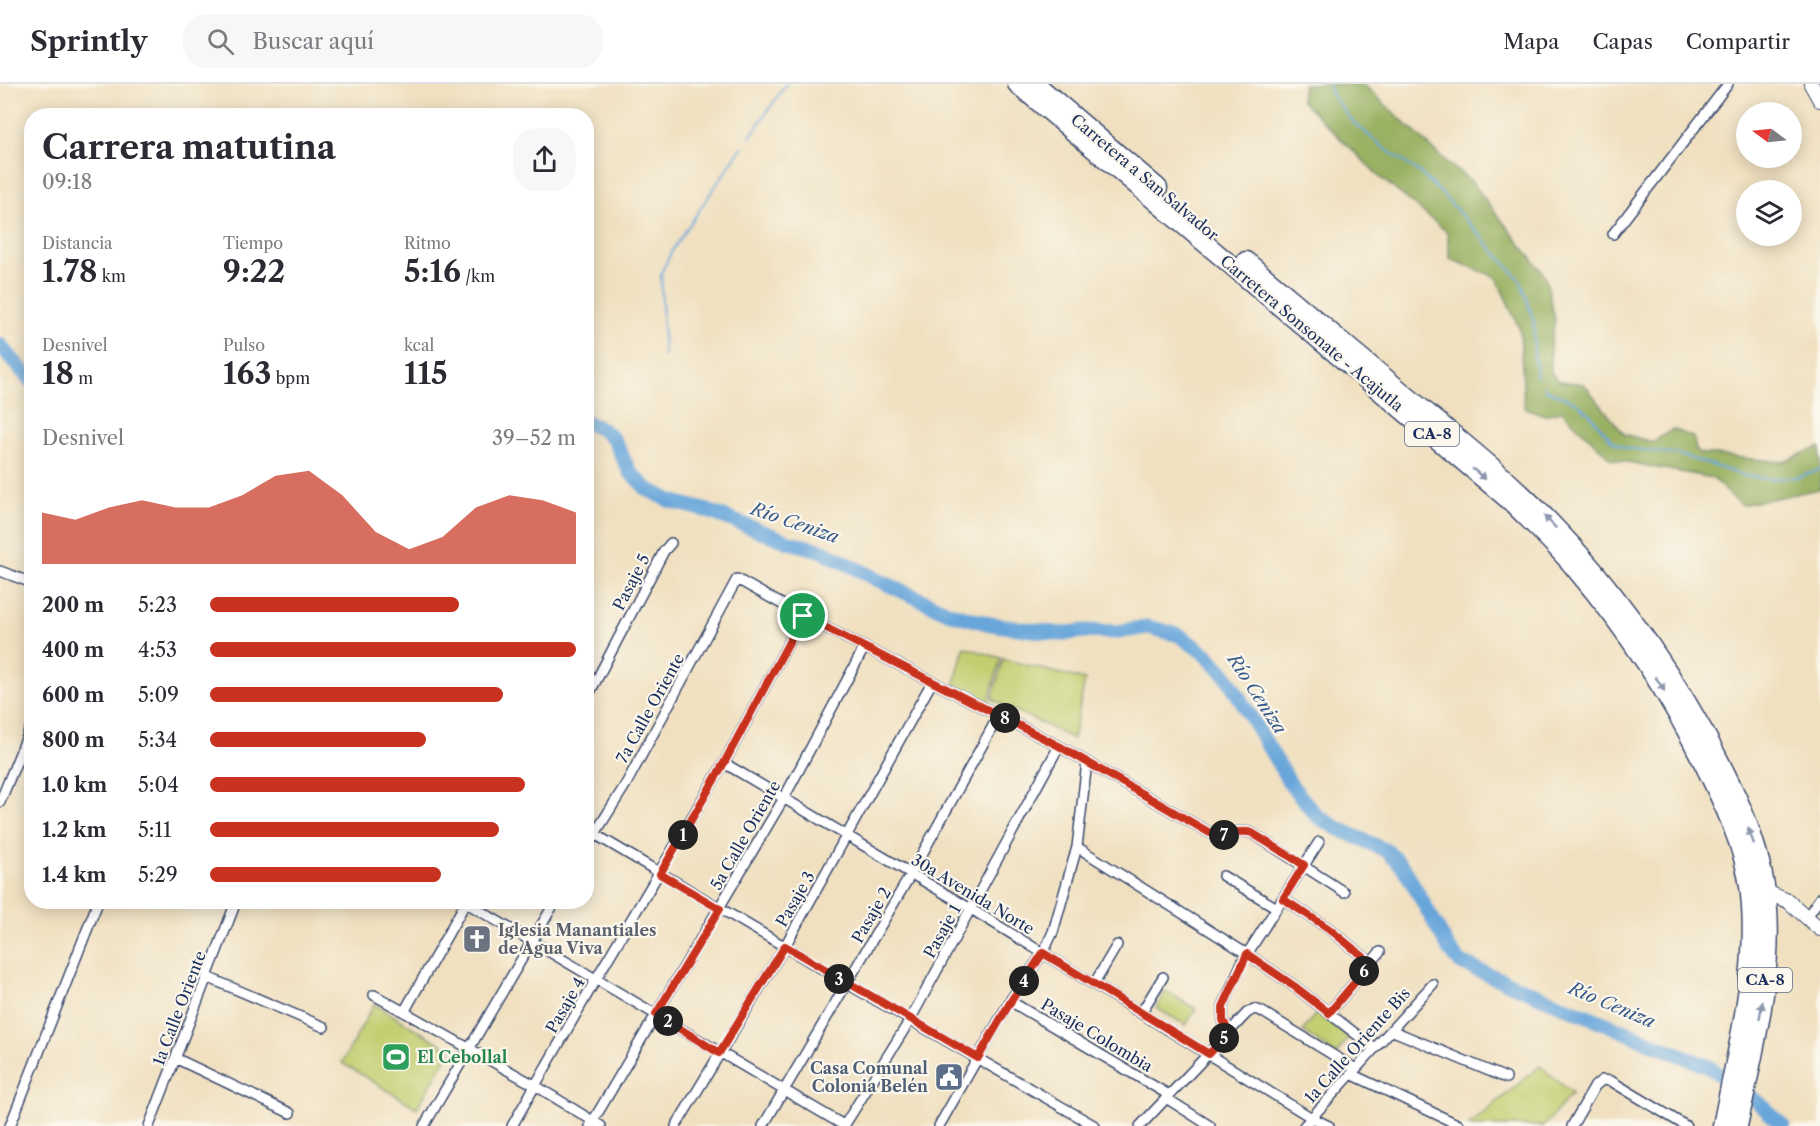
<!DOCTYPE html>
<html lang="es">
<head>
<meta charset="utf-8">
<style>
	:root { --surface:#fff; --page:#f7f7f7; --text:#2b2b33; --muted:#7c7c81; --line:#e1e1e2; --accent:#c8321e }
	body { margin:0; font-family:"Libre Caslon Text",serif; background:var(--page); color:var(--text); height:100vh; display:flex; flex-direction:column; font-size:22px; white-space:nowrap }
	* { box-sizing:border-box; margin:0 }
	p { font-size:20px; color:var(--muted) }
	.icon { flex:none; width:33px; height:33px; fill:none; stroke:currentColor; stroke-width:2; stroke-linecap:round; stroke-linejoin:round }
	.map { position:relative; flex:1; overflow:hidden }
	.side { position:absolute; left:24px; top:24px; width:570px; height:801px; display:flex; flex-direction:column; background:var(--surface); border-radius:24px; box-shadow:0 3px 15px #0003 }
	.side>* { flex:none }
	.needle { width:39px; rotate:285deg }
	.controls { position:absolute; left:1736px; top:18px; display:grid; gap:12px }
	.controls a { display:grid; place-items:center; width:66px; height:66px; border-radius:50%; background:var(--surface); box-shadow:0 3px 15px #0003; font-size:30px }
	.pin { position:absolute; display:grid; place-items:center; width:51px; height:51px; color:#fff; margin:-26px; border:3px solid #fff; border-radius:50%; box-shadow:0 2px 6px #0007 }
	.km { position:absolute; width:30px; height:30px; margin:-15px; border-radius:50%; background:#222; color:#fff; font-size:16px; line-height:30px; text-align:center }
	.round { display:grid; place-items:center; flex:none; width:63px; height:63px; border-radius:24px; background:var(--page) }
	.headline { display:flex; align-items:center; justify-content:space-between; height:102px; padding:0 18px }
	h1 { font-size:33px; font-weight:700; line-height:45px }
	.metrics { display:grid; grid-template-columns:repeat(3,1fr); gap:9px; height:102px; padding:6px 18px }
	.metrics div { display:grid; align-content:center }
	.metrics b { font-size:30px; font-weight:700 }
	.metrics small { font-size:16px; font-weight:400 }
	.metrics p { font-size:16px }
	.chart { height:168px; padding:12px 18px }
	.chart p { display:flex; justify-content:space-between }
	.chart svg { width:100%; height:108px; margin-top:6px; fill:var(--accent); opacity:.7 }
	ul { padding:0 18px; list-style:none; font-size:20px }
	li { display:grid; grid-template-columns:96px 72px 1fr; align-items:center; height:45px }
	li i { height:15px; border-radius:8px; background:var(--accent) }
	header { display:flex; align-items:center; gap:36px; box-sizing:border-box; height:84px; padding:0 30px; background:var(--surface); border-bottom:2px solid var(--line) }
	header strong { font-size:28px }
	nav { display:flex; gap:33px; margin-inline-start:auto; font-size:21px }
	.search { width:420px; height:54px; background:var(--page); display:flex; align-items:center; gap:15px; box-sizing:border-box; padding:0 21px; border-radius:24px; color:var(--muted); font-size:22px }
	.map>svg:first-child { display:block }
	.green { fill:#c2ce70; stroke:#6e7e67; stroke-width:1.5 }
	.forest { fill:#99b162; stroke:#5a7060; stroke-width:1.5 }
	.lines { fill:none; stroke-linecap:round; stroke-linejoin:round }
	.stream { stroke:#68a6da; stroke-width:2 }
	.river { stroke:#68a6da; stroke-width:15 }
	.street-casing { stroke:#3b4a6d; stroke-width:12 }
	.secondary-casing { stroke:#3b4a6d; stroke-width:16 }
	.highway-casing { stroke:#3b4a6d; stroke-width:21 }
	.street { stroke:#fff; stroke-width:9 }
	.secondary { stroke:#fff; stroke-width:14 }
	.highway { stroke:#fff; stroke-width:18 }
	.oneway { fill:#8d97ae }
	.route-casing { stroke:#fff; stroke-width:12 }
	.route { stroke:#c8321e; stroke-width:8 }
	.labels { text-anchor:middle; stroke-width:4.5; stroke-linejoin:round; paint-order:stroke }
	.shield { fill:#fbf7ec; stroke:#5e6b89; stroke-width:1.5 }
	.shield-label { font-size:15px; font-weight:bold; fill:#1b2f5e }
	.street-label { font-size:16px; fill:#1b2f5e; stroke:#fbf7ec }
	.worship-label { font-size:16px; font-weight:bold; fill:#5b616d; stroke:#fbf7ec; text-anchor:start }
	.leisure-label { font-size:16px; font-weight:bold; fill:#27864d; stroke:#fbf7ec; text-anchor:start }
	.service-label { font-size:16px; font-weight:bold; fill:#4e5e75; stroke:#fbf7ec; text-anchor:end }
	.water-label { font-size:18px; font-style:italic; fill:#365989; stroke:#fbf7ec }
</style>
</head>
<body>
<header>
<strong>Sprintly</strong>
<div class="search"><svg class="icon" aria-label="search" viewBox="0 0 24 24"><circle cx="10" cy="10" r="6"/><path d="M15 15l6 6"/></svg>Buscar aquí</div>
<nav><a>Mapa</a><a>Capas</a><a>Compartir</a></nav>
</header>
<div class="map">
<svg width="1820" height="1042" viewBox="0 0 1820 1042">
	<rect width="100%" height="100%" fill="#fbf7ec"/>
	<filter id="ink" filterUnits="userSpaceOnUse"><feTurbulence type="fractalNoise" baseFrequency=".0167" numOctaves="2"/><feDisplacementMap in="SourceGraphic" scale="12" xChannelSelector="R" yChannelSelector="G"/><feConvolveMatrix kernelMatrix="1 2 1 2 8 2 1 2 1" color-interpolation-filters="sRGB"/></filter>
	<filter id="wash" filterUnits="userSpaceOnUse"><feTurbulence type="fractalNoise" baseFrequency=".008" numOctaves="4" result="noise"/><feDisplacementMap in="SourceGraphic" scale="24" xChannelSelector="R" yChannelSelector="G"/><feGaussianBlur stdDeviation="1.35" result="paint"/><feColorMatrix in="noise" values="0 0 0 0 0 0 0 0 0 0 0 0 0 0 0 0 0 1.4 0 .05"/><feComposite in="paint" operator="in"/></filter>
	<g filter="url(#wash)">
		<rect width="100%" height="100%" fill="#f0e0c0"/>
		<path class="green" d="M964,563L1001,574L988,619L954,602Z
			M1003,575L1085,596L1073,655L992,615Z
			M1165,907L1196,925L1186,941L1156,924Z
			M374,920L451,966L417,1024L342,979Z
			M1316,929L1349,953L1336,971L1303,947Z
			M1540,982L1572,1009L1544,1042H1468Z"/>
		<path class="forest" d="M1303,0H1363L1449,80L1470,96L1545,191L1555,235L1550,264L1551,289L1559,297L1584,300L1624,350L1653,358L1673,345L1693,353L1697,369L1781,378L1820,363V405L1741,421L1712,394L1611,375L1562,327L1544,331L1524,323L1520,246L1496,193L1450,175L1447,148L1381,94L1301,16Z"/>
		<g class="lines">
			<path class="stream" d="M1328,0L1331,10L1353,38L1384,64L1419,88L1444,112L1521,197L1534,239V269L1537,293
				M750,53L786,0
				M664,272L661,189L673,165L742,63
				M1544,302L1546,306L1576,318L1589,329L1611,356L1625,364L1677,370L1745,392L1769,395L1798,393L1820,386"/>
			<path class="river" d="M0,261L32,298
				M586,338L603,346L614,356L630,388L647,405L671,417L708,427L789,458L823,467L876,495L950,529L990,540L1060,550L1084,547L1116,548L1148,543L1179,551L1208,572L1227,593L1291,701L1317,732L1337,744L1387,767L1404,784L1449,865L1461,879L1709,983L1758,1018L1783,1042"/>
		</g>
	</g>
	<g filter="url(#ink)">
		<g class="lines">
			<g class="street-casing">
				<path id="street" d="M1613,150L1728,0
					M0,487L32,499
					M586,616L664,467L671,459
					M724,679L971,825L1312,1034L1329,1042
					M0,718L32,640
					M586,745L848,900L1095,1042
					M1077,763L1247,870L1294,902L1374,964
					M586,764L626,700L737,495L803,532L1059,662L1210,749C1225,754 1238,744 1252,749L1344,808
					M1223,792L1277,824
					M1283,815L1328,844L1371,879
					M465,818L845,1042
					M1807,833L1820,814
					M207,893L324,943
					M1094,900L1117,861
					M374,911L536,1002L601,1042
					M1010,917L1169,1011
					M404,928L466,818
					M1141,929L1163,893
					M1329,929L1380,868
					M1391,946L1506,994
					M1229,949L1223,936V923L1242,878L1319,758
					M175,974L290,1029
					M1351,990L1459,1041
					M1166,1014L1210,1042
					M10,1042L98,818
					M149,1042L236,818
					M424,1042L555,818
					M512,1042L596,895L724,679L803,532
					M590,1042L784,714L864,564
					M676,1042L785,862L932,598
					M763,1042L911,790L999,631
					M844,1042L910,936L1059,662
					M939,1042L1010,917L1043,869L1053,848L1077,763L1087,678
					M1140,1042L1247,929L1254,925L1261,927L1356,985
					M1304,1042L1433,900
					M1572,1042L1595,1002L1602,996L1611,997L1686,1042"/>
			</g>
			<g class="secondary-casing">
				<path id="secondary" d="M1811,0L1820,16
					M1766,808L1788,817L1820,845"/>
			</g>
			<g class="highway-casing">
				<path id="highway" d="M1017,0L1511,418C1533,440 1557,462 1577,487C1631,551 1676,621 1712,697C1731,736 1749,778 1751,822C1756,896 1736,970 1722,1042
					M1036,0L1158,104
					M1246,177C1304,226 1361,274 1419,322C1465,360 1511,397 1552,440C1612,502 1662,573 1704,648C1731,697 1758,752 1766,808C1777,880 1753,971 1738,1042"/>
			</g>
			<use href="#street" class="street"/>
			<use href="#secondary" class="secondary"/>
			<use href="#highway" class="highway"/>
		</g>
		<defs><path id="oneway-solid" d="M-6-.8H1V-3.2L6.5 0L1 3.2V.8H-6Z" transform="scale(1.5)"/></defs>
		<g class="oneway">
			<use href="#oneway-solid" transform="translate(1479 390) rotate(40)"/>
			<use href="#oneway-solid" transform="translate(1550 438) rotate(-135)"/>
			<use href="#oneway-solid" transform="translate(1660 600) rotate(57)"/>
			<use href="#oneway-solid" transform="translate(1751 752) rotate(-110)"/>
			<use href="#oneway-solid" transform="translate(1761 926) rotate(-80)"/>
		</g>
	</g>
	<g class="lines" filter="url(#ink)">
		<g class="route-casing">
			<path id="route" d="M803,532L1059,662L1210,749C1225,754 1238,744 1252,749L1304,781L1283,815L1328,844L1371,879L1329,929L1294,902L1247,870L1223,923V936L1229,949L1209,970L1043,869L1011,917L978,974L785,862L719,969L656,930L720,825L660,790L724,679Z"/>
		</g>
		<use href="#route" class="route"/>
	</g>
	<defs>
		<g id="church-square" transform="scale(1.5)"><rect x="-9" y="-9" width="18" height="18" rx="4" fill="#6b7280" stroke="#fbf7ec"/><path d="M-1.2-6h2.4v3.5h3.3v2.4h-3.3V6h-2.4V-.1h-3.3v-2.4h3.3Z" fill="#fff"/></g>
		<g id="stadium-square" transform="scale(1.5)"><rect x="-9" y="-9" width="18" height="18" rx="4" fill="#2e9e5b" stroke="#fbf7ec"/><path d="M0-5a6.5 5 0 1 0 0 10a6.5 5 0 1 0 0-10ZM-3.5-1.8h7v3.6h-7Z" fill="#fff"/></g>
		<g id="civic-square" transform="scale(1.5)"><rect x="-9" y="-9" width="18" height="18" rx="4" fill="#5c6f8a" stroke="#fbf7ec"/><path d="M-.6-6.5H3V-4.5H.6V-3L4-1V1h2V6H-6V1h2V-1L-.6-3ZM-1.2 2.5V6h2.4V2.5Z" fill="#fff"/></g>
	</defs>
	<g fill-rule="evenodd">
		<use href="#church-square" x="477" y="855"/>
		<use href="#stadium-square" x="396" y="973"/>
		<use href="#civic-square" x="949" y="993"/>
	</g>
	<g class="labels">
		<g class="shield">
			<rect x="1405" y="338" width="54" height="24" rx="4.5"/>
			<rect x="1738" y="884" width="54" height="24" rx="4.5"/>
		</g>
		<g class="shield-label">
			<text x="1432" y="355">CA-8</text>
			<text x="1765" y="901">CA-8</text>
		</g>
		<g class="street-label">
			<text transform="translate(1145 93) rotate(40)" y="6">Carretera a San Salvador</text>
			<text transform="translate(1312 249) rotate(40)" y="6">Carretera Sonsonate - Acajutla</text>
			<text transform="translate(631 498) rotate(-63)" y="6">Pasaje 5</text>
			<text transform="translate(650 624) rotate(-61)" y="6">7a Calle Oriente</text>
			<text transform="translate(745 751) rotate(-60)" y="6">5a Calle Oriente</text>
			<text transform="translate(973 810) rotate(31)" y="6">30a Avenida Norte</text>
			<text transform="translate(795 815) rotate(-60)" y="6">Pasaje 3</text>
			<text transform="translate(871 831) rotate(-60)" y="6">Pasaje 2</text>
			<text transform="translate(942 847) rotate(-61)" y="6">Pasaje 1</text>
			<text transform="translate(565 921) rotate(-60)" y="6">Pasaje 4</text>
			<text transform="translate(179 924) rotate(-69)" y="6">1a Calle Oriente</text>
			<text transform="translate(1097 951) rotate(31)" y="6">Pasaje Colombia</text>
			<text transform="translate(1357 961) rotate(-48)" y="6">1a Calle Oriente Bis</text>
		</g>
		<g class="worship-label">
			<text x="498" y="852">Iglesia Manantiales<tspan x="498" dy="18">de Agua Viva</tspan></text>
		</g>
		<g class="leisure-label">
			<text x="417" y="979">El Cebollal</text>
		</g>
		<g class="service-label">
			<text x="928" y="990">Casa Comunal<tspan x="928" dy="18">Colonia Belén</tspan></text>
		</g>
		<g class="water-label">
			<text transform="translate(795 439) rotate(19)" y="6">Río Ceniza</text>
			<text transform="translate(1257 610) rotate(57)" y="6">Río Ceniza</text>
			<text transform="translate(1612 921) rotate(23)" y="6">Río Ceniza</text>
		</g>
	</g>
</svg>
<div class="controls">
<a><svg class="needle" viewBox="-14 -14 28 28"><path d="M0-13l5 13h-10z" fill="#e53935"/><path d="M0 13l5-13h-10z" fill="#7c7c81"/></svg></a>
<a><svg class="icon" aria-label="layers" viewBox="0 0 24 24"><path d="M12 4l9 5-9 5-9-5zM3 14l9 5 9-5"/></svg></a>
</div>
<div class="pin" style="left:803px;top:532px;background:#1e9e55"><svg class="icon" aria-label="arrive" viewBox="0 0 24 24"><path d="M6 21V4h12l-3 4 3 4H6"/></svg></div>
<b class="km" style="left:683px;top:751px">1</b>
<b class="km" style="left:668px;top:937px">2</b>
<b class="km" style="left:839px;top:895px">3</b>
<b class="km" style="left:1024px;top:897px">4</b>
<b class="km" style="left:1224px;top:954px">5</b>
<b class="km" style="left:1364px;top:887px">6</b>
<b class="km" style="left:1224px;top:751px">7</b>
<b class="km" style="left:1005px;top:634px">8</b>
<section class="side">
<div class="headline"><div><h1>Carrera matutina</h1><p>09:18</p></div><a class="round"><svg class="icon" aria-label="share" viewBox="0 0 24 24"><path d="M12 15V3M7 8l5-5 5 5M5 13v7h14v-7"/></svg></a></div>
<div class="metrics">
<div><p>Distancia</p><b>1.78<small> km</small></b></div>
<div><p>Tiempo</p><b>9:22</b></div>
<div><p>Ritmo</p><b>5:16<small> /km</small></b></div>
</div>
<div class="metrics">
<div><p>Desnivel</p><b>18<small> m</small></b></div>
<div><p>Pulso</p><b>163<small> bpm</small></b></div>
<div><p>kcal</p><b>115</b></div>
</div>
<div class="chart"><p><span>Desnivel</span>39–52 m</p>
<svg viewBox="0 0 160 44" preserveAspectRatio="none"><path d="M0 44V23L10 26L20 21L30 18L40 21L50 21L60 16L70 8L80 6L90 16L100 31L110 38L120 33L130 21L140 16L150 18L160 23V44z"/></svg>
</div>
<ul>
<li><b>200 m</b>5:23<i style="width:68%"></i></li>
<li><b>400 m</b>4:53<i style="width:100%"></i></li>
<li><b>600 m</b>5:09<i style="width:80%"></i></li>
<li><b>800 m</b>5:34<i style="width:59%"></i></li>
<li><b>1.0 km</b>5:04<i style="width:86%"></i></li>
<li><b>1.2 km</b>5:11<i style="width:79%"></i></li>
<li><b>1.4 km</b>5:29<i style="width:63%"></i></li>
</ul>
</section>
</div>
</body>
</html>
